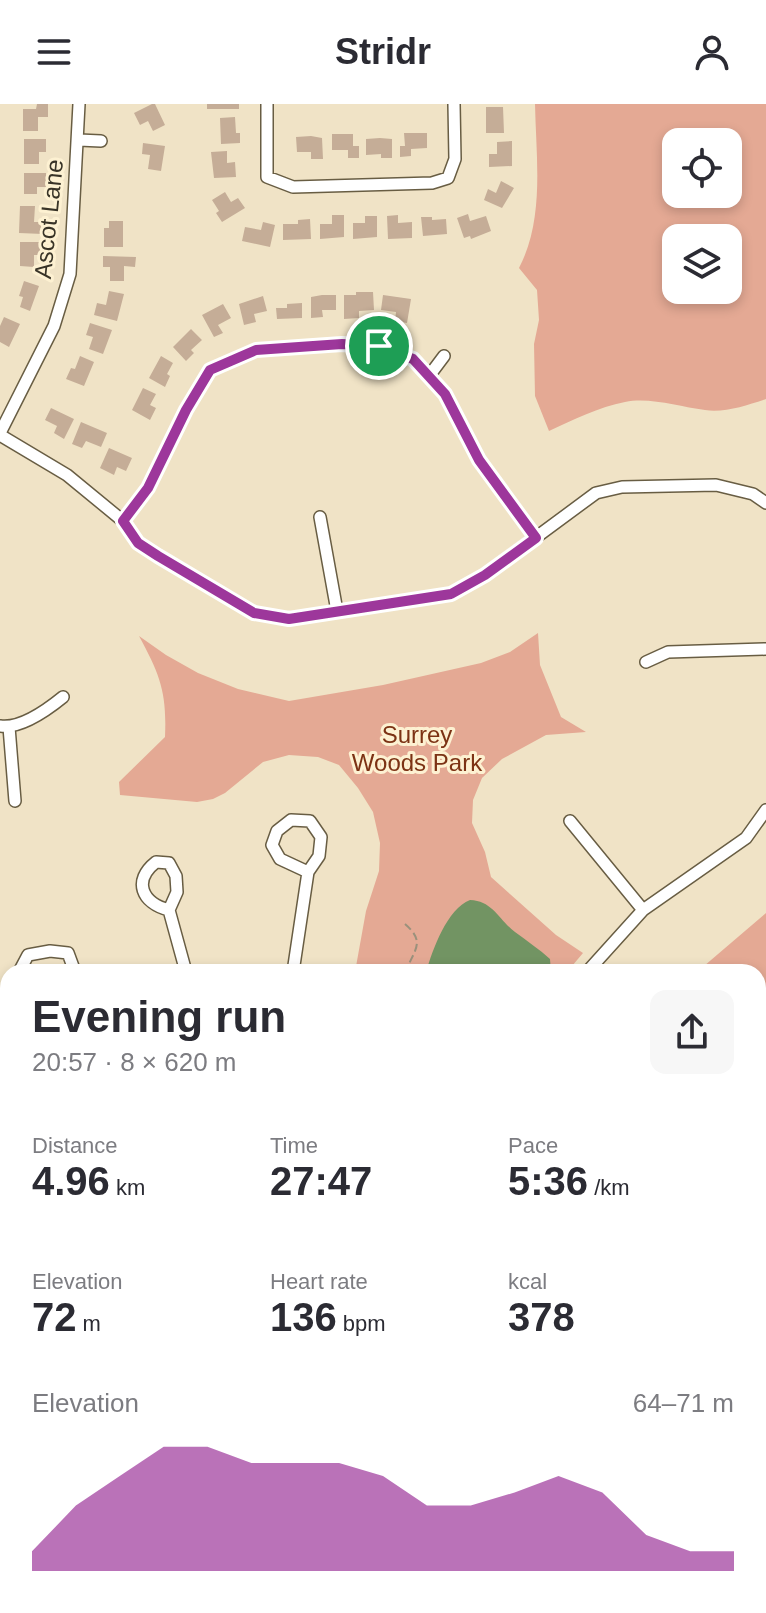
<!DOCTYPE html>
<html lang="en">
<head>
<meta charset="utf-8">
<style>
	:root { --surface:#fff; --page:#f7f7f7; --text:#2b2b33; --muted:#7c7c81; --accent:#9d379b }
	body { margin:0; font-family:Arial,sans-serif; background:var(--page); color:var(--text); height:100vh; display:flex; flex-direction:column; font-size:30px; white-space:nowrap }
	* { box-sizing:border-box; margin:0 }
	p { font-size:26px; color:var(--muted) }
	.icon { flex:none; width:44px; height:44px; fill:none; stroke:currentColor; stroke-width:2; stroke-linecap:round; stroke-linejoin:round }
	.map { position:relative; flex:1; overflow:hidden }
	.drawer { position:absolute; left:0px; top:860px; width:766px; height:650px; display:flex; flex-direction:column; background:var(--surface); border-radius:24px 24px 0 0; box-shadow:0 4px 12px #0003 }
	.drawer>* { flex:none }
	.controls { position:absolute; left:662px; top:24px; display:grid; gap:16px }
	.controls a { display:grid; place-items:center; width:80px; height:80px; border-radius:16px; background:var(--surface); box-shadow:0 4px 12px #0003; font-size:40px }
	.pin { position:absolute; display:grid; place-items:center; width:68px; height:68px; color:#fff; margin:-34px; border:4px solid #fff; border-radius:50%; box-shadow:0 2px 8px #0007 }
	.round { display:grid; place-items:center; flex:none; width:84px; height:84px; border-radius:16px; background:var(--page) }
	.head { display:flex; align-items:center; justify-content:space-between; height:136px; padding:0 32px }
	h1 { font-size:44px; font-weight:800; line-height:60px }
	.stats { display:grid; grid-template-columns:repeat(3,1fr); gap:12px; height:136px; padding:8px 32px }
	.stats div { display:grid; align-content:center }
	.stats b { font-size:40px; font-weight:800 }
	.stats small { font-size:22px; font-weight:400 }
	.stats p { font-size:22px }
	.chart { height:224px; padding:16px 32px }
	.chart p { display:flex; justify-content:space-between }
	.chart svg { width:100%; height:144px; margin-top:8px; fill:var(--accent); opacity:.7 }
	header { display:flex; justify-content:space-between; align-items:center; height:104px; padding:0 32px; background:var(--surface); font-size:36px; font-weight:800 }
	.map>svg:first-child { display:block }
	.green { fill:#e4a994; fill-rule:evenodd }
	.water { fill:#729463 }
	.building { fill:#c5ad97 }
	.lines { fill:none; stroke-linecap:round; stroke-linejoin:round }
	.minor-casing { stroke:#685d43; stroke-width:14 }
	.primary-casing { stroke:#9a9c64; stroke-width:21 }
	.path { stroke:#9a917c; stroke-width:2; stroke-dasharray:8 4; stroke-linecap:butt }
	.minor { stroke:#fff; stroke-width:11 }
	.primary { stroke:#e2e6b6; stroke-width:18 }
	.route-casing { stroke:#fff; stroke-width:16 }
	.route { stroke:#9d379b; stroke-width:10 }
	.labels { text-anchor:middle; stroke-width:6; stroke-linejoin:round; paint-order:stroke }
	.street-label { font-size:24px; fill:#383327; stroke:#fdf1d2 }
	.park-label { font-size:24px; fill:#7c3214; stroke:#fdf1d2 }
</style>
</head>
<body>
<header><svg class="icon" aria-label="menu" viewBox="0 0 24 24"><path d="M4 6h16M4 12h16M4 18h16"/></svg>Stridr<svg class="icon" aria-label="person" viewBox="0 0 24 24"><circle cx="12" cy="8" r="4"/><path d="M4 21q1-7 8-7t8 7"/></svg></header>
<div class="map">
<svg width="766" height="1509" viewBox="0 0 766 1509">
	<rect width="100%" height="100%" fill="#f0e3c6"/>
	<path class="green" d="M535,0H766V295C747,301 725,309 705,306C679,303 651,293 625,298C599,303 573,316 549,327L535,292L534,240L539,216L537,186L519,164C545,114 536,54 535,0ZM676,38H728V90H676ZM676,134H728V186H676Z
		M538,529L540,561L561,613L586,628L546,631L502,655L482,674L473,696L472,719L485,748L491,773L556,831L583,849L567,868H355L366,807L379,767L380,739L373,708L358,684L339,661L318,653L289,651L263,658L225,689L213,695L197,698L120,691L119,678L165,633C167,588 160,571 139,532L166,551L198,569L238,585L289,597L383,581L481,559L510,548Z
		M766,809V900L758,917V868H697Z
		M766,993V1509H526L529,1502H758V1010Z
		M0,1235H8V1502H102V1509H0Z
		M373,1502H481L478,1509H370Z"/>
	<path class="water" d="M470,796C493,797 498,815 515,828C527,837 539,845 550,855L551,868H426C433,845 447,805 470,796Z"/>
	<path class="building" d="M37,0H48V13H38V27H23V5H36Z
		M152,0H155L165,21L153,27L148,17L140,21L134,9Z
		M207,0H239V5H207Z
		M486,3H503L504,29H486Z
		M235,13L236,29H240V39L221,40L220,14Z
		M404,29H427V44L411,45V52L400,53V42H405Z
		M332,30H353V42H359V54H348V46H332Z
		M311,32L322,34L323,55H311V48H297L296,33Z
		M380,34L392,35V54H381V50L366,51V35Z
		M24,35H46V48H39V60H24Z
		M512,37V62L489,63V50H497V38Z
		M143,39L165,42L161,67L148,65L150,51L142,50Z
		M227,47V59L235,58L236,73L214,74L211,48Z
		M24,69H46V83H37V90H24Z
		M501,77L514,84L502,104L484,96L488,85L496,89Z
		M225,88L231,98L238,94L245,104L222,118L216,109L219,107L212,96Z
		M20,102H35L34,118H43V130L19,129Z
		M468,110L470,117L486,112L491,127L471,135L470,132L464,134L457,114Z
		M332,111H344V133L320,135V120H332Z
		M398,111V119L412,118V134L388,135L387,112Z
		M365,112H377V133L353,135V119H365Z
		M421,113H432V116L446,115L447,130L423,132Z
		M310,115L311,135L283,136V120H298V116Z
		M109,117H123V143H104V124H109Z
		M263,118L275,121L270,143L242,137L245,123L261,126Z
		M20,138H44V151H34V163L20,162Z
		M103,152L136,153L135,163L124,162V177H110V163H103Z
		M24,177L39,182L30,207L20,203L23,193L19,192Z
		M109,187L124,190L117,217L94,211L97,199L106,201Z
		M356,188H373L374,206L359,207V214L344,215V191H356Z
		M322,191H336V206H322L323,213L311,214V193Z
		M383,191L411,195L407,219L395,217L396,208L381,206Z
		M263,192L267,207L254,210L256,218L244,221L239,200Z
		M302,199V214L277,215L276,204H287V200Z
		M223,200L231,214L218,221L223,229L214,233L202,211Z
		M4,213L20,220L9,243L0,238V222Z
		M90,219L112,226L103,250L89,245L93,233L86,231Z
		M191,225L202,236L191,246L194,249L186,257L173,243Z
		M80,252L94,258L84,282L66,275L71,264L75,265Z
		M161,252L173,259L167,270L170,272L165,283L149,274Z
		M143,284L156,290L150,301L156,304L150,316L132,306Z
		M51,304L74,315L64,335L54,329L57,322L45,316Z
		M81,318L107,329L101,343L86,337L82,344L72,340Z
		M109,344L132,354L126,367L117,363L114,371L100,364Z"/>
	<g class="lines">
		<g class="minor-casing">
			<path id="minor" d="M267,0V73L293,83L432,79L448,74L455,55L454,0
				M79,36L101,37
				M429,272L444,252
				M0,329L54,222L70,170L79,0
				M0,331L67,371L123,417L138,439L158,452L254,509L289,515L451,490L485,471L596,389L622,383L716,381L753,390L766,399
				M320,413L337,507
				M123,417L148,384L186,306L210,266L256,246L342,240L379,242L413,255L445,290L479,356L536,434
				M646,558L668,548L766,545
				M0,622C21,625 47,606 63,593
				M9,623L15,697
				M570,717L643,806
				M169,806C142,799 132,777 156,758L169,759L176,772L177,788L169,806L186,868
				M19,868L28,851L50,847L68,849L75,868
				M293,868L308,768L319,752L321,733L310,717L291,716L277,727L272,741L280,755L308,768
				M587,868L643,806L746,734L766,706
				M0,1031L8,1029
				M180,1502L186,1509"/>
		</g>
		<g class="primary-casing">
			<path id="primary" d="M758,942L766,925
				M758,988L766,971
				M495,1509L498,1502
				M516,1509L519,1502"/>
		</g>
		<path class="path" d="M405,820C427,839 413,846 406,868
			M0,1461L8,1457"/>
		<use href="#minor" class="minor"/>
		<use href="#primary" class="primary"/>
	</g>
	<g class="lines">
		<g class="route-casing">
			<path id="route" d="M342,240L379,242L413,255L445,290L479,356L536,434L485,471L451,490L289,515L254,509L158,452L138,439L123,417L148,384L186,306L210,266L256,246Z"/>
		</g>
		<use href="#route" class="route"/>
	</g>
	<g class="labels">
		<g class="street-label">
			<text transform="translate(49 115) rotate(-84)" y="8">Ascot Lane</text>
		</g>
		<g class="park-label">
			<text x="417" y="639">Surrey<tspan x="417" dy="28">Woods Park</tspan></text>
		</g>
	</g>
</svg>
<div class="controls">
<a><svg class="icon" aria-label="locate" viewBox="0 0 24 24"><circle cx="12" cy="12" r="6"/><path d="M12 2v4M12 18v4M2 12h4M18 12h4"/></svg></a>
<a><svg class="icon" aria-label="layers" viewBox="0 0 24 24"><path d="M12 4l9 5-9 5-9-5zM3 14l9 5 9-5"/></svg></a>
</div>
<div class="pin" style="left:379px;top:242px;background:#1e9e55"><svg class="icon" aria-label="arrive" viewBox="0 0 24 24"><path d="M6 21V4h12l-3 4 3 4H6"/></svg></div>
<section class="drawer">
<div class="head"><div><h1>Evening run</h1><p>20:57 · 8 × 620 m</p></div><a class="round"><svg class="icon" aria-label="share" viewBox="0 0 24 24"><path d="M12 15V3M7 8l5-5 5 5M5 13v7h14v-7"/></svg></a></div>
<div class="stats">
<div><p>Distance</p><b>4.96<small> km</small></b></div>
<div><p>Time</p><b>27:47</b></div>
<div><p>Pace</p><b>5:36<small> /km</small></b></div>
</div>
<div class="stats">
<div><p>Elevation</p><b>72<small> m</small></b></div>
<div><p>Heart rate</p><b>136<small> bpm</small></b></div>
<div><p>kcal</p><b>378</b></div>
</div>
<div class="chart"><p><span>Elevation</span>64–71 m</p>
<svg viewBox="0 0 160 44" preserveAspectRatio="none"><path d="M0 44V38L10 24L20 15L30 6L40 6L50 11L60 11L70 11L80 15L90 24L100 24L110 20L120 15L130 20L140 33L150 38L160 38V44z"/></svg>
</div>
</section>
</div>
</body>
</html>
